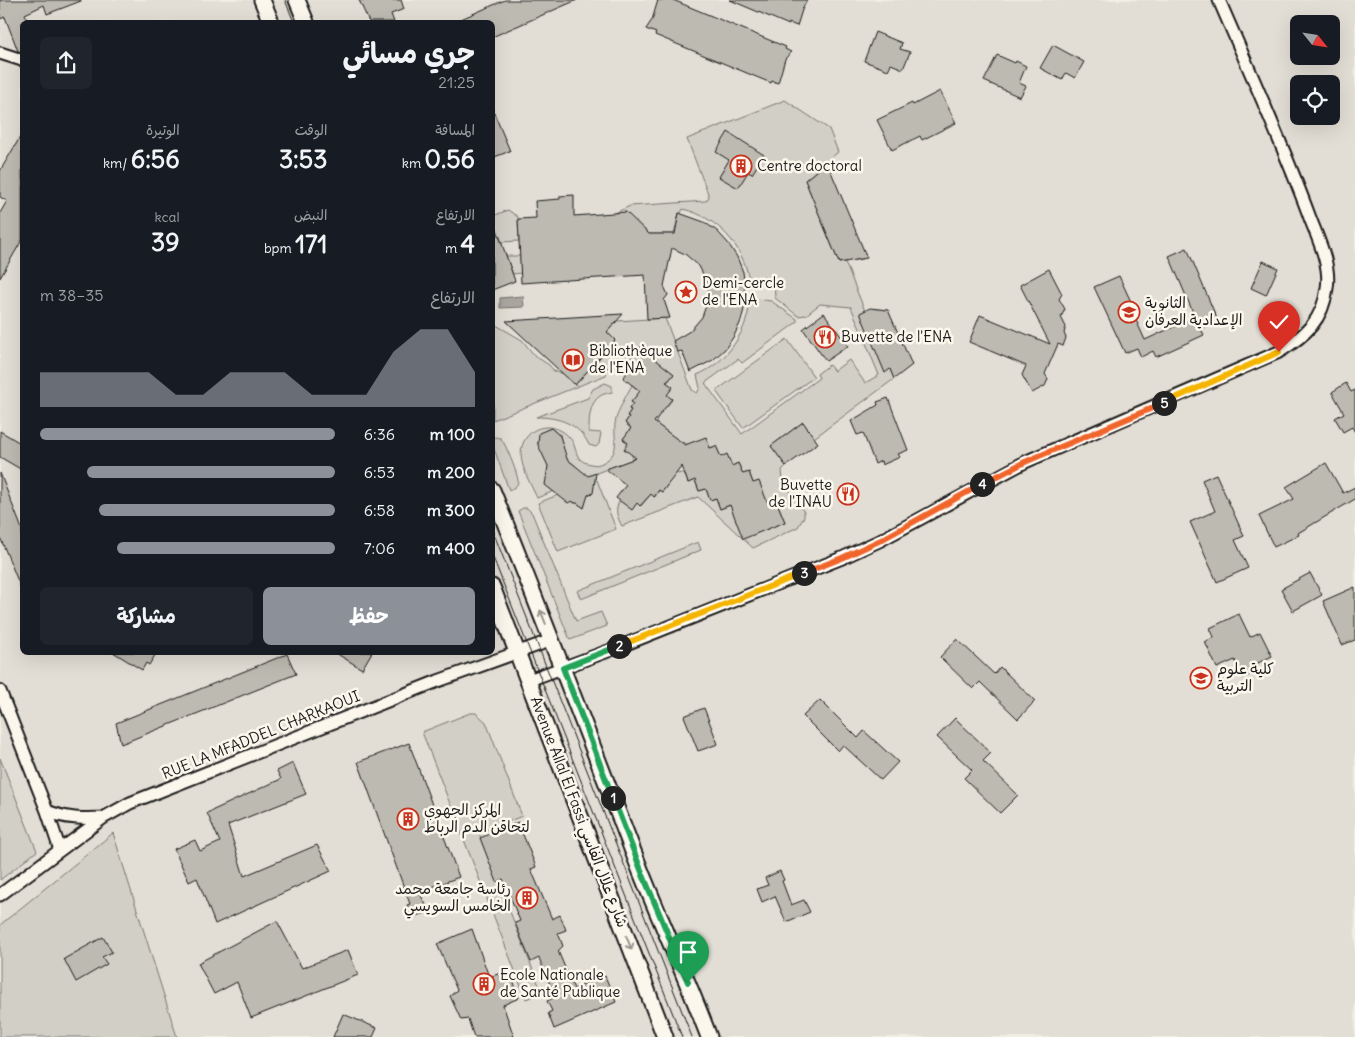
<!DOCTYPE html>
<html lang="ar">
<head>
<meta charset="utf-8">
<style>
	:root { --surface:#171b24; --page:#20242c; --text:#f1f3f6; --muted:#9ea1a6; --accent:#8c9099 }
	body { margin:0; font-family:Delius,"Playpen Sans Arabic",sans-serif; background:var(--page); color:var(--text); direction:rtl; height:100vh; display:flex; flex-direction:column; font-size:19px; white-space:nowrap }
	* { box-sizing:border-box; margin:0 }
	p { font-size:16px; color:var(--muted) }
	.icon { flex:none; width:28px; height:28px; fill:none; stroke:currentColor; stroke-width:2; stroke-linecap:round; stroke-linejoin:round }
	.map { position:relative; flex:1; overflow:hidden; direction:ltr }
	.panel { position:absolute; left:20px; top:20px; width:475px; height:635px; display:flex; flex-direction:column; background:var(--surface); border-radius:8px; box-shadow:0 5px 20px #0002; direction:rtl }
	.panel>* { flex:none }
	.needle { width:32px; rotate:120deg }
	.fabs { position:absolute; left:1290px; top:15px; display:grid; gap:10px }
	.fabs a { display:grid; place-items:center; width:50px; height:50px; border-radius:8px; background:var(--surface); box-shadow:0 5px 20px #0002; font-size:25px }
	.pin { position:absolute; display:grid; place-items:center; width:42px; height:42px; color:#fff; margin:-51px -21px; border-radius:50% 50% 50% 0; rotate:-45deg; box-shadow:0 0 5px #0007 }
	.pin .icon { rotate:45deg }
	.km { position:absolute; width:25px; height:25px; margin:-12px; border-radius:50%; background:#222; color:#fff; font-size:14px; line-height:25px; text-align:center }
	.round { display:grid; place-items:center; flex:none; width:52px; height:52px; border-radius:8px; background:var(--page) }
	.head { display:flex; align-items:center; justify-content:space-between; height:85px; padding:0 20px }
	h1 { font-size:28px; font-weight:700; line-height:38px }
	.stats { display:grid; grid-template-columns:repeat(3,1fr); gap:8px; height:85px; padding:5px 20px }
	.stats div { display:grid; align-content:center }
	.stats b { font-size:25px; font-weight:700 }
	.stats small { font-size:14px; font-weight:400 }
	.stats p { font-size:14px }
	.chart { height:140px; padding:10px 20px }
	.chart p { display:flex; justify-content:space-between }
	.chart svg { width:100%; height:90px; margin-top:5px; fill:var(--accent); opacity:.7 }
	.action { display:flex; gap:10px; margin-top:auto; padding:10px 20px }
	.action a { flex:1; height:58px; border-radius:8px; background:var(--accent); color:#fff; font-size:20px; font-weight:700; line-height:58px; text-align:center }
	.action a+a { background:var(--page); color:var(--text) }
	ul { padding:0 20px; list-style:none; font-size:16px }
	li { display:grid; grid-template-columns:80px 60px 1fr; align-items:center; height:38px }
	li i { height:12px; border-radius:6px; background:var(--accent) }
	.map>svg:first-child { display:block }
	.built { fill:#e2ded5; fill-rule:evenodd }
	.green { fill:#d2cfc6; stroke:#777671 }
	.water { fill:#a9a6a0; stroke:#716f6b }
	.building { fill:#bdbab1; stroke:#1c1c1c }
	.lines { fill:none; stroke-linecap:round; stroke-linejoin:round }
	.street-casing { stroke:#1c1c1c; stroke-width:15 }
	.secondary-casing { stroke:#1c1c1c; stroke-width:19 }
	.street { stroke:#fbf7ec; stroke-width:11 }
	.secondary { stroke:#fbf7ec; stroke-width:15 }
	.tram { stroke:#1c1c1c; stroke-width:1 }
	.oneway { stroke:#97948e }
	.split-1-casing { stroke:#fff; stroke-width:10 }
	.split-2-casing { stroke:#fff; stroke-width:10 }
	.split-3-casing { stroke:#fff; stroke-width:10 }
	.split-4-casing { stroke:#fff; stroke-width:10 }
	.split-5-casing { stroke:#fff; stroke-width:10 }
	.split-6-casing { stroke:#fff; stroke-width:10 }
	.split-1 { stroke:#22a559; stroke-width:6 }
	.split-2 { stroke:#22a559; stroke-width:6 }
	.split-3 { stroke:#f5b400; stroke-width:6 }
	.split-4 { stroke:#f0652b; stroke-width:6 }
	.split-5 { stroke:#f0652b; stroke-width:6 }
	.split-6 { stroke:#f5b400; stroke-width:6 }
	.labels { text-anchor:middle; stroke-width:5; stroke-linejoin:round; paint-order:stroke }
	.poi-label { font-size:15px; fill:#1c1c1c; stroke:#fbf7ec; text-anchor:start }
	.street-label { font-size:15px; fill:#1c1c1c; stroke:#fbf7ec }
</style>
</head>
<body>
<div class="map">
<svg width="1355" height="1037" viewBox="0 0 1355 1037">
	<rect width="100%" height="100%" fill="#f2eee4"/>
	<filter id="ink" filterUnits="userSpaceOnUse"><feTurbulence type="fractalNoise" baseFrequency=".02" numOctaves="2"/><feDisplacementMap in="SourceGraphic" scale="10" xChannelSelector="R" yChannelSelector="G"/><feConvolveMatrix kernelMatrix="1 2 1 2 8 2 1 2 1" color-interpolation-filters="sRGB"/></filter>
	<g filter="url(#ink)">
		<path class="built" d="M0,0H1355V1037H0ZM22,22H492V652H22ZM1299,24H1331V56H1299ZM1299,84H1331V116H1299Z"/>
		<path class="green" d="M785,100L829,129L838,152L805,180L839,263L845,262L865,311L885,372L890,369L894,379L814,438L803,422L771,446L786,466L782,470L783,481L804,512V517L798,527L753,548L698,497L622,526C617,517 614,510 620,500L637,503L641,506L651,494L655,497L659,490L662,492L667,486L653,476L673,463L678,474L684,472L688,483L695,480L699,491L706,489L710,500L716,498L720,509L734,504L785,522L776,500L768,504L753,483L749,472L743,474L738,463L732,466L727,455L721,457L716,446C693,455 673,436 656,424L659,405L664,409L672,400L667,395V383L674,374L640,348L627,365L631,368L627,373L617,368L607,367L606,375L493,420V325H496L522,340L535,356L549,365L554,371L564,374L575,385L615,341L607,332L617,321L665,318L692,390L697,393L700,388L697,375C727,363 749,330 750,298L771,301L797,319V322L742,363L738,359L705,383L742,434L819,378L817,374L829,365L834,371L849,360L865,383L879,375L851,307L820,304L806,315L798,316L775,298L774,282L770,277L749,280C743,245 717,217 683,209L681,213H679L674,234H649L637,223L615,213L630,206L706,201L709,197L707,191L687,139Z
			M508,210L518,217L519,241L502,242L495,225L493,226V216Z
			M506,256H520L521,273L513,274Z
			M787,339L814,377L743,428L716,391Z
			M605,383L612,386V392C608,393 603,394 600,396C589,403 589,420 589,432L601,433L599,444L596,447L589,445C579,423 558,417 536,417L588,398L593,389Z
			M632,385L641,392L631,402L633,403L629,409L631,410L627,416L629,417L625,423L631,428L623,439L628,443L633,459L581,479L579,469L563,455L560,434H558L551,428L540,433L539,442L537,443L541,447L557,490L537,498C529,480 513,456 526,438C536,423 558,424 569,437C579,447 572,461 591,464C595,465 599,465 602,463C624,452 611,436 616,419C619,408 626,396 632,385Z
			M495,437C499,438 500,437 502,440C506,445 519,477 518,482C517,487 513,488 509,490L493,446V438Z
			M597,480L616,529L558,552L538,503L558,495L575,503H577L584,508L586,499L594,481Z
			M523,508H527L532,513L576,621L601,612L607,626L570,640L518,511Z
			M698,542L701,550L581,599L577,591Z
			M470,713H476L486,722L522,816L479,833L542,993L526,999L422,732Z
			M0,758L37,851L0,880Z
			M113,833L177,1037H0V925Z"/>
		<path class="water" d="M523,296L524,307L500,308V298Z"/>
		<path class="building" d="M0,0H81V1L47,14L44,5L25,14L28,22H22V52L18,51L5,17L0,19Z
			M359,0H401L404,9L391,14L394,22H369Z
			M505,0H577L492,37V22H454Z
			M658,0H673L786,47L785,49L791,52L785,59L778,83L772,81L771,83L655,35L656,33L646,29L652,20Z
			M730,0H807L802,10L797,26L789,23V25Z
			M875,32L902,43L900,49L910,52L903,69L891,64L888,70L864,61Z
			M1053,45L1084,62L1075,78L1066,73L1062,80L1040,68Z
			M997,55L1015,63L1016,61L1026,66L1019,83L1026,86L1020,97L984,81Z
			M940,91L956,123L922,140L920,136L892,150L877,120L912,103L913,105Z
			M492,108L510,151L492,158Z
			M728,132L764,155L752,174L748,172L738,188L719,177L729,160L716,152Z
			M22,134V240L0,278V213L7,201L0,197V171Z
			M827,162L867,258L839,263L805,180Z
			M574,195V216L626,212L649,234H675L679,213L704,222L717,231L728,243L737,257L743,272L745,288V305L741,321L734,336L725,349L713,360L690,372L682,351L677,352L673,341L690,331L702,317L708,300V291L707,282L699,266L685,254L672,248L664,286L668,295L664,300L670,318L647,319L645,275L521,283L518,219L536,218L535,201L560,199V196Z
			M492,221H494L515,281L492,290Z
			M1187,248L1218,321L1201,329L1204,335L1156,357L1153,351L1141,357L1137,348L1125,353L1094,287L1119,276L1133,306L1130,307L1145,340L1195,317L1169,256Z
			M1263,261L1278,268L1266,295L1251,288Z
			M1049,269L1062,294L1059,299L1065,309L1061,317L1066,327L1064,333L1066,338L1063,346L1058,344L1045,374L1048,379L1045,386L1032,393L1022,375L1026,366L969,342L980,315L1050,344L1020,285Z
			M870,308L888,310L912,365L894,379L890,369L885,373L860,313Z
			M824,313L848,346L826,361L803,329Z
			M623,314L607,332L615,340L575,385L506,321Z
			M640,347L674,374L669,380L666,382L673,387L667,395L672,399L654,422L685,445L706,437L710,448L716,446L721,457L727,454L732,466L738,463L743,474L749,472L753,483L759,481L768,504L776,500L785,522L743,539L730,505L720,509L716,498L710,500L706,489L699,491L695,480L688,483L682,466L662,492L659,490L654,497L651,494L640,506L637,503L632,510L616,498L626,485L606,469L636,458L624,449L628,443L623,439L631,428L625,423L629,417L627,416L631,410L629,409L633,403L631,402L640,391L623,378L631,368L626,365Z
			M1346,383L1351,392L1355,390V432L1352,427L1343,432L1335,418L1344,413L1332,392Z
			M888,398L908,450L898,454L900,457L882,465L881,461L875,464L863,433L857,435L851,421L878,405L877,402Z
			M803,422L818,443L786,466L771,446Z
			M551,428L560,436L567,459L588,476L596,473L593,493L588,495L584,508L577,503H575L572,501L568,503L545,485L548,466L538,445L539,433Z
			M0,431L22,444V470L0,457Z
			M1326,463L1343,493L1355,487V499L1298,533L1299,535L1274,547L1259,516L1294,499L1286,487Z
			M0,473L22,529V591L0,537Z
			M1216,474L1244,536L1235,540L1248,568L1217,582L1190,522L1215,511L1202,480Z
			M1310,573L1322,595L1293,611L1281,589Z
			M1355,587V640L1342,645L1323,601Z
			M1239,614L1250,637L1260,632L1272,656L1252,666L1255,672L1243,678L1235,660L1217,668L1205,642L1214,637L1210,628Z
			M957,639L994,674L1000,667L1035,701L1018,719L980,682L973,689L940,657Z
			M113,652H157L149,665L146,663L142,670Z
			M334,652H372L362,669Z
			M287,654L296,674L121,744L116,723Z
			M820,700L858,738L864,731L898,762L881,780L843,745L838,751L803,716Z
			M704,708L718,744L698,751L684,716Z
			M955,718L991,753L983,761L1018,795L1000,813L964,778L972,770L937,737Z
			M409,743L459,877L419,892L430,912L412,917L407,905L410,904L358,762Z
			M293,763L306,794L228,825L244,876L317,845L331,871L215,924L197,878L189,882L174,849L195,840L200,851L220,842L207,813L281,779L277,771Z
			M518,822L536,867L531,869L552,919L560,915L566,930L558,933L563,946L558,951L574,989L605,976L616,1002L554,1029L548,1013L552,1011L547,1001L555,997L539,958L531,962L515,923L520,921L503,879L497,882L480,838Z
			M780,871L784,880L782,881L791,905L804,900L810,912L786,922L775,896L762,902L757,889L768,885L765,878Z
			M277,921L302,968L348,950L358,975L251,1018L237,982L214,994L198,963Z
			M472,929L489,977L510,970L519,998L503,1005L514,1037H474L468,1019L461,1020L450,996L457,990L437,944Z
			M103,937L112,952L102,957L107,964L76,982L64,959Z
			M343,1014L377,1028L373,1037H333Z"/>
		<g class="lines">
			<g class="street-casing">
				<path id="street" d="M0,53L22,60
					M529,680L611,650L842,558L881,540L1025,462L1279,352C1306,335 1323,320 1327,288C1331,265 1318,239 1310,218C1283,144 1250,72 1219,0
					M0,691L47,811L60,850
					M47,811C66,819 83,819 103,818
					M0,895L103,818L130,803L438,681L552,640"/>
			</g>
			<g class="secondary-casing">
				<path id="secondary" d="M262,0L271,22
					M297,0L306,22
					M492,490C543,617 592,745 641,872C663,927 688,981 709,1037
					M492,587L665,1037"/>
			</g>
			<use href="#street" class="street"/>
			<use href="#secondary" class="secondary"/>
			<path class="tram" d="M285,0L294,22
				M492,529L692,1037
				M492,555L682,1037"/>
		</g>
		<defs><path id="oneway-shaft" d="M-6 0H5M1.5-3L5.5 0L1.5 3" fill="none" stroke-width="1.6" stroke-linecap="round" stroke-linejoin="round" transform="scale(1.25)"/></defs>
		<g class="oneway">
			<use href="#oneway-shaft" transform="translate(543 617) rotate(-112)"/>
			<use href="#oneway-shaft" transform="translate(629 943) rotate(69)"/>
		</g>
	</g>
	<g class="lines" filter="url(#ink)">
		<g class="split-1-casing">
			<path id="split-1" d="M613,798L643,875L688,982"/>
		</g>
		<g class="split-2-casing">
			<path id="split-2" d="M613,798L563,668L619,646"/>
		</g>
		<g class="split-3-casing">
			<path id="split-3" d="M619,646L804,573"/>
		</g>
		<g class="split-4-casing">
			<path id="split-4" d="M804,573L842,558L881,540L982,484"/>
		</g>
		<g class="split-5-casing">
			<path id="split-5" d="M982,484L1025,462L1164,403"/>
		</g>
		<g class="split-6-casing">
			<path id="split-6" d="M1164,403L1279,352"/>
		</g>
		<use href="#split-1" class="split-1"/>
		<use href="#split-2" class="split-2"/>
		<use href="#split-3" class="split-3"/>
		<use href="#split-4" class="split-4"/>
		<use href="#split-5" class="split-5"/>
		<use href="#split-6" class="split-6"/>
	</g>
	<defs>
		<g id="building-ring" transform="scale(1.125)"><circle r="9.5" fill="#fbf7ec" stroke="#c8321e" stroke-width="1.5"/><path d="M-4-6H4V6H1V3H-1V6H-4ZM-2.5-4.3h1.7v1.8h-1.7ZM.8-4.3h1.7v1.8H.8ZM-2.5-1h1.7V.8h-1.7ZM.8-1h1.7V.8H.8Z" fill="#c8321e"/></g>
		<g id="sight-ring" transform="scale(1.125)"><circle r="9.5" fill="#fbf7ec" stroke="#c8321e" stroke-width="1.5"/><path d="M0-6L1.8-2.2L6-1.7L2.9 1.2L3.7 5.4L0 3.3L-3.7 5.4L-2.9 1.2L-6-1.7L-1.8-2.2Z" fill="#c8321e"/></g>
		<g id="school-ring" transform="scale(1.125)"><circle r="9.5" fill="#fbf7ec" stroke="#c8321e" stroke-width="1.5"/><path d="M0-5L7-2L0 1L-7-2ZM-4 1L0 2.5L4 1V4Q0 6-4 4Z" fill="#c8321e"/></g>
		<g id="restaurant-ring" transform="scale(1.125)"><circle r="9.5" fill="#fbf7ec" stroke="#c8321e" stroke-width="1.5"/><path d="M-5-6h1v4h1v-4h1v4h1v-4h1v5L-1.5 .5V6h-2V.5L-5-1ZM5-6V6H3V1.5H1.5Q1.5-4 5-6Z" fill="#c8321e"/></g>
		<g id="library-ring" transform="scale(1.125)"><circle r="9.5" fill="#fbf7ec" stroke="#c8321e" stroke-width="1.5"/><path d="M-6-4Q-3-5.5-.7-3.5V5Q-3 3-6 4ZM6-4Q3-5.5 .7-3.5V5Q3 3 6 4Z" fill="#c8321e"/></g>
		<g id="university-ring" transform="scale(1.125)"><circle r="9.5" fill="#fbf7ec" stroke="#c8321e" stroke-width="1.5"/><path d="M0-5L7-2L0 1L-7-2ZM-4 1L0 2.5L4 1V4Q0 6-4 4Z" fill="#c8321e"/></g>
	</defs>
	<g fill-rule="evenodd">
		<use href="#building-ring" x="741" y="166"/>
		<use href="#sight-ring" x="686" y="292"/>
		<use href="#school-ring" x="1129" y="312"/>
		<use href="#restaurant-ring" x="825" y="337"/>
		<use href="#library-ring" x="573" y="360"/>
		<use href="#restaurant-ring" x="848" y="494"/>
		<use href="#university-ring" x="1201" y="678"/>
		<use href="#building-ring" x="408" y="819"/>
		<use href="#building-ring" x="527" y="898"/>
		<use href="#building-ring" x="484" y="984"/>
	</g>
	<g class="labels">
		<g class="poi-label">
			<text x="757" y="171">Centre doctoral</text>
			<text x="702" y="288">Demi-cercle<tspan x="702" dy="17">de l'ENA</tspan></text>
			<text x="1145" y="308">الثانوية<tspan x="1145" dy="17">الإعدادية العرفان</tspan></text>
			<text x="841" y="342">Buvette de l'ENA</text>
			<text x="589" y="356">Bibliothèque<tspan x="589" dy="17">de l'ENA</tspan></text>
			<text x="832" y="490" text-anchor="end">Buvette<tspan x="832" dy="17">de l'INAU</tspan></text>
			<text x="1217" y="674">كلية علوم<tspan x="1217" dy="17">التربية</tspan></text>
			<text x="424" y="815">المركز الجهوي<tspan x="424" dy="17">لتحاقن الدم الرباط</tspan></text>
			<text x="511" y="894" text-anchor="end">رئاسة جامعة محمد<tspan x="511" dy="17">الخامس السويسي</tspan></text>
			<text x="500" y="980">Ecole Nationale<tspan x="500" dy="17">de Santé Publique</tspan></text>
		</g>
		<g class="street-label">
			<text transform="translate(261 735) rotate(-22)" y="5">RUE LA MFADDEL CHARKAOUI</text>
			<text transform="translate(579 812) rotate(69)" y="5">Avenue Allal El Fassi شارع علال الفاسي</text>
		</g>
	</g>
</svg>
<div class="fabs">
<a><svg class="needle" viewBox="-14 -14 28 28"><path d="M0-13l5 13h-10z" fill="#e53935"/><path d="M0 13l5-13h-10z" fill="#9ea1a6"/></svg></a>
<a><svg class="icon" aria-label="locate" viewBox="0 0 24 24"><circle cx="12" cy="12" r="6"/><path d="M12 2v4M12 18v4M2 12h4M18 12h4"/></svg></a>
</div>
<div class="pin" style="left:688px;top:982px;background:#1e9e55"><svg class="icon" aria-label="arrive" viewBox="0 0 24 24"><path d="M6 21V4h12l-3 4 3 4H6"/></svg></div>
<div class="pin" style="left:1279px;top:352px;background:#d93025"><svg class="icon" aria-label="check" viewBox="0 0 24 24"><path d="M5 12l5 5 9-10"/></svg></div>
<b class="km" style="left:613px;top:798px">1</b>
<b class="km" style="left:619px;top:646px">2</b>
<b class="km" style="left:804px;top:573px">3</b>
<b class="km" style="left:982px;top:484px">4</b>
<b class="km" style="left:1164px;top:403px">5</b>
<section class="panel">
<div class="head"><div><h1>جري مسائي</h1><p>21:25</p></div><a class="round"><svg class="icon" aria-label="share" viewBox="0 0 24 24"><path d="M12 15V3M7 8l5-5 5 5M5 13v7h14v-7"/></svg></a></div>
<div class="stats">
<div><p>المسافة</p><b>0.56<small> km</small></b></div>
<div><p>الوقت</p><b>3:53</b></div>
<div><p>الوتيرة</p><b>6:56<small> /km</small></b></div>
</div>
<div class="stats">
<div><p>الارتفاع</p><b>4<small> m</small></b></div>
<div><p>النبض</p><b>171<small> bpm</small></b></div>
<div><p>kcal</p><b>39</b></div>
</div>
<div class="chart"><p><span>الارتفاع</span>35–38 m</p>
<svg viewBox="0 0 160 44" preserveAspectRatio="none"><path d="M0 44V27L10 27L20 27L30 27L40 27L50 38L60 38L70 27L80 27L90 27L100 38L110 38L120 38L130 17L140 6L150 6L160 27V44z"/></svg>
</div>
<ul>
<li><b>100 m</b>6:36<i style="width:100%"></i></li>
<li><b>200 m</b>6:53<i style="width:84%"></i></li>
<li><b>300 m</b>6:58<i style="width:80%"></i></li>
<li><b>400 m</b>7:06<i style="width:74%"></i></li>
</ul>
<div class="action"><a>حفظ</a><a>مشاركة</a></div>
</section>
</div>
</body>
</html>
